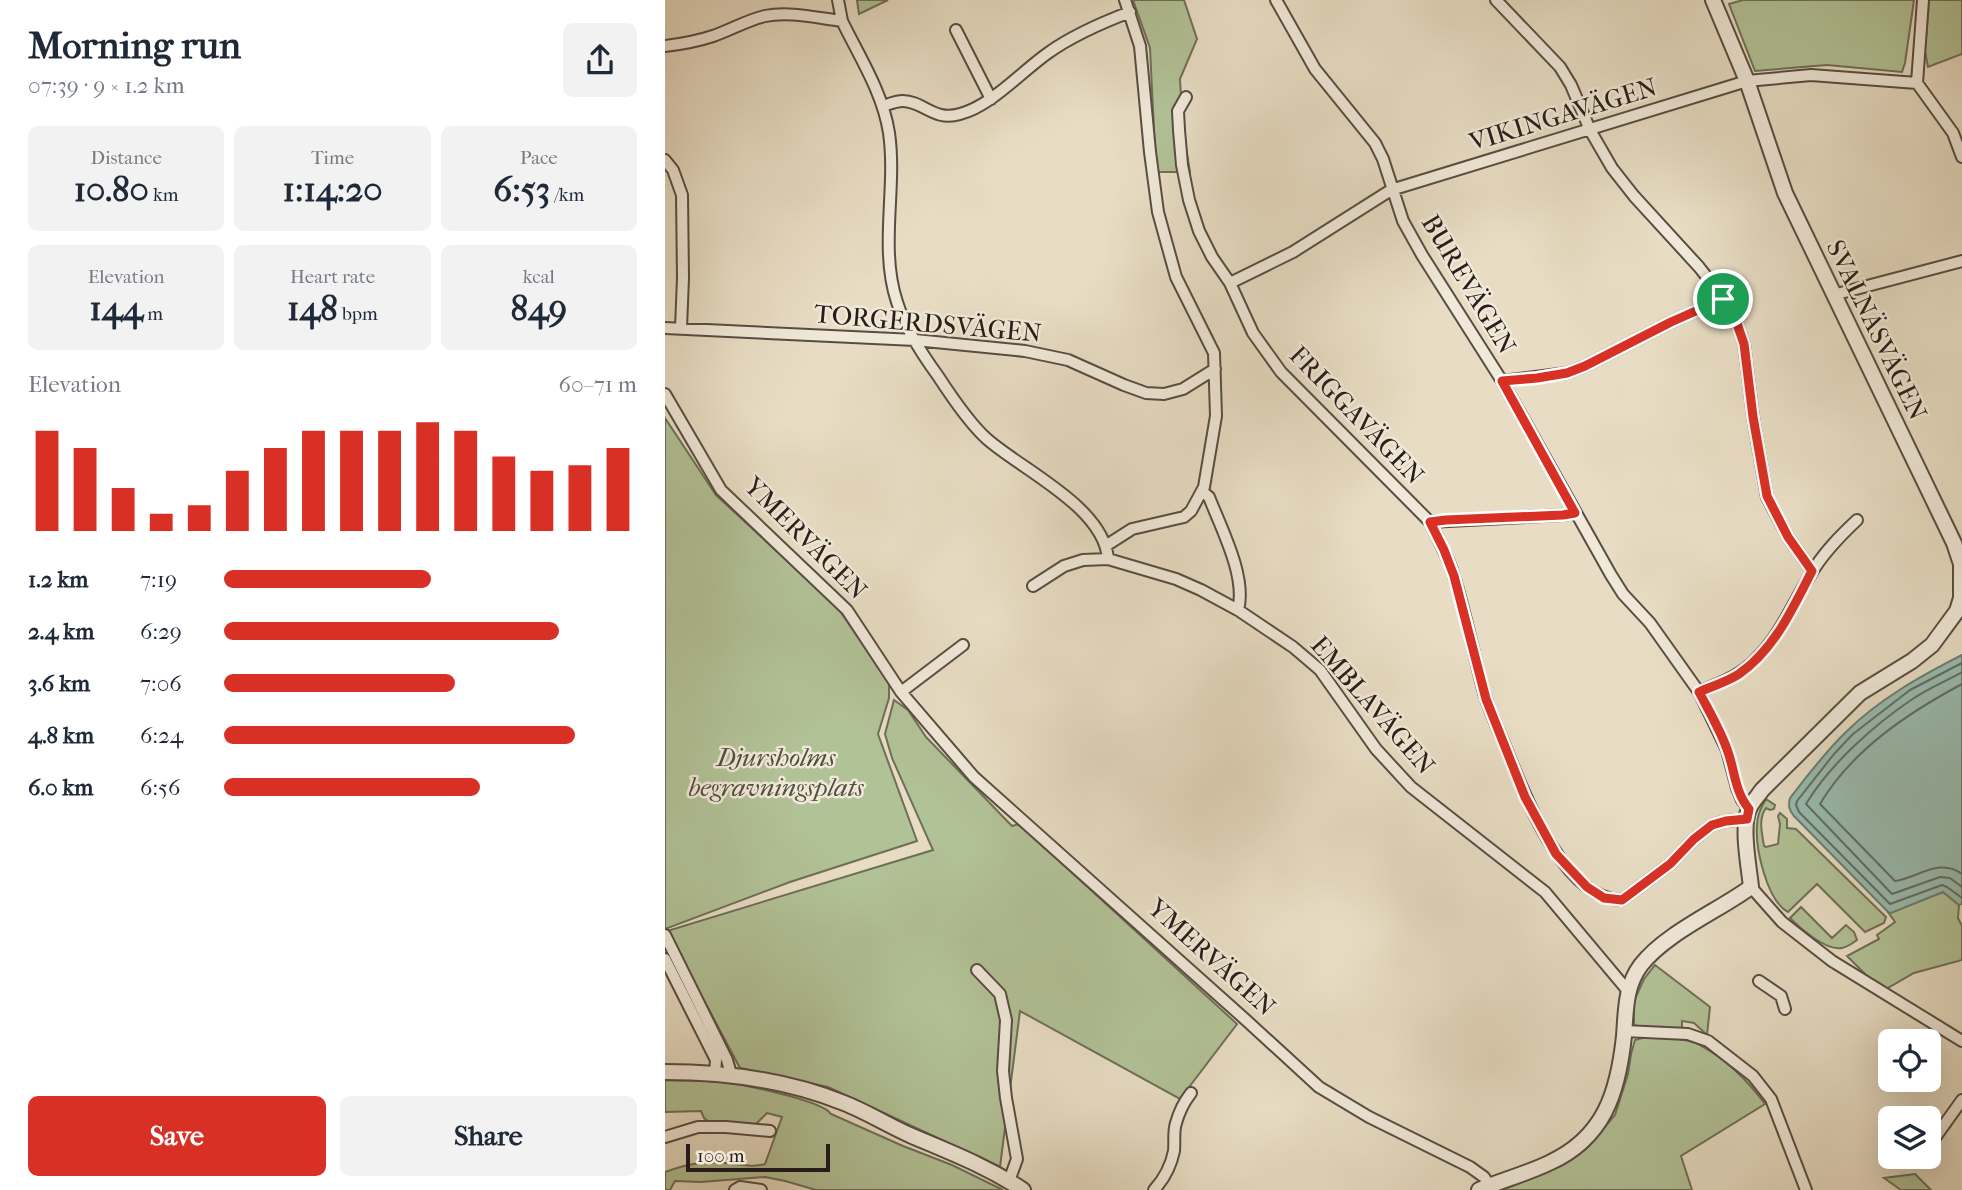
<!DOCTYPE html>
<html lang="en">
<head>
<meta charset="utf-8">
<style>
	:root { --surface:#fff; --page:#f2f2f3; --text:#1f2937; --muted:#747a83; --accent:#d93025 }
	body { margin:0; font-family:"IM FELL French Canon",serif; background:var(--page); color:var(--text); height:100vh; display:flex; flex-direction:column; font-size:26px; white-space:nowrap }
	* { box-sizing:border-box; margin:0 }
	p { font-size:23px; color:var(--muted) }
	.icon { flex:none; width:38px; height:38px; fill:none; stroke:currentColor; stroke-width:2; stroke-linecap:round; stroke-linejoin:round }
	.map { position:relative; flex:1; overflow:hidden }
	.drawer { display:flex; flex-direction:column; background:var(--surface); width:665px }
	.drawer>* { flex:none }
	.buttons { position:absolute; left:1213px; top:1029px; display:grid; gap:14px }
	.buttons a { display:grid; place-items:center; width:63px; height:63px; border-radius:10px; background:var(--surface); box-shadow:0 7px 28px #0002; font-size:35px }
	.scale { position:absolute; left:21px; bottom:18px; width:144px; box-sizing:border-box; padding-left:7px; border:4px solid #281d18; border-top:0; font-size:19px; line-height:24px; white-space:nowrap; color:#281d18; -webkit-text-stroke:5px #f0e9d9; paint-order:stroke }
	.pin { position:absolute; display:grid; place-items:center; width:60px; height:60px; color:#fff; margin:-30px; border:4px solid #fff; border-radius:50%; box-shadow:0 2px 7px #0007 }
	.round { display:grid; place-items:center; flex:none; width:74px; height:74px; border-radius:10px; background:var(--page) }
	.summary { display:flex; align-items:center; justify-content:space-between; height:119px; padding:0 28px }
	h1 { font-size:38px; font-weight:700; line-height:52px }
	.figures { display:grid; grid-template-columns:repeat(3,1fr); gap:10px; height:119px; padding:7px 28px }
	.figures div { display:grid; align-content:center; border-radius:10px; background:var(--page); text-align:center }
	.figures b { font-size:35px; font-weight:700 }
	.figures small { font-size:19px; font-weight:400 }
	.figures p { font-size:19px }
	.chart { height:196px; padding:14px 28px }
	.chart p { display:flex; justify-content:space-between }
	.chart svg { width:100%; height:126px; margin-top:7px; stroke:var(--accent); stroke-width:6 }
	.cta { display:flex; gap:14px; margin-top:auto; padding:14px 28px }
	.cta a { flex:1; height:80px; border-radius:10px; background:var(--accent); color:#fff; font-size:28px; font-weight:700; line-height:80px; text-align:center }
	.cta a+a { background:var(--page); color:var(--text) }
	ul { padding:0 28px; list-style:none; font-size:23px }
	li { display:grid; grid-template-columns:112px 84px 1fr; align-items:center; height:52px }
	li i { height:18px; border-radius:9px; background:var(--accent) }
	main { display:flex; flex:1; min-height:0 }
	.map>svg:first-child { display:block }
	.green { fill:#b2c297; stroke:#6d7058; stroke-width:2 }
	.water { fill:#98bcb0; stroke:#6b7c73; stroke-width:2 }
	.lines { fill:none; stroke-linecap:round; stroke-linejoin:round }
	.shore { stroke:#606c64; stroke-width:2 }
	.minor-casing { stroke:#584d43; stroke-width:14 }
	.tertiary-casing { stroke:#584d43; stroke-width:18 }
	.minor { stroke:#f0e9d9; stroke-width:10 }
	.tertiary { stroke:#f0e9d9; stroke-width:14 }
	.route-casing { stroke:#fff; stroke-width:14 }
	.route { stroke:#d93025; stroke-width:9 }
	.labels { text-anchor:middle; stroke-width:5; stroke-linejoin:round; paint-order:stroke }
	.street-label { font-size:26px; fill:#281d18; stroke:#f0e9d9 }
	.park-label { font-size:26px; font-style:italic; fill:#514f3e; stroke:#f0e9d9 }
</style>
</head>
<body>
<main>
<section class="drawer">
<div class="summary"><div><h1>Morning run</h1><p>07:39 · 9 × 1.2 km</p></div><a class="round"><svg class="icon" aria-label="share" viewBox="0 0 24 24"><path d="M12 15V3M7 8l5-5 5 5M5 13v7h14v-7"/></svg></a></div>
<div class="figures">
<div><p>Distance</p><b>10.80<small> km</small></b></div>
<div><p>Time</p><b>1:14:20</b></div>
<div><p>Pace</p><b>6:53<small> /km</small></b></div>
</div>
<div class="figures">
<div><p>Elevation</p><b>144<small> m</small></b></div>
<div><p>Heart rate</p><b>148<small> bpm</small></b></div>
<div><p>kcal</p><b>849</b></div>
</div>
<div class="chart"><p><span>Elevation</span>60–71 m</p>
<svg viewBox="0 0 160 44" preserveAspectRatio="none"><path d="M5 44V9M15 44V15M25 44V29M35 44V38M45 44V35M55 44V23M65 44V15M75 44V9M85 44V9M95 44V9M105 44V6M115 44V9M125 44V18M135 44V23M145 44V21M155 44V15"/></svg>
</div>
<ul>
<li><b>1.2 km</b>7:19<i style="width:50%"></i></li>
<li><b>2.4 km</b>6:29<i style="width:81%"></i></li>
<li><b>3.6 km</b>7:06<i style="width:56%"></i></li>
<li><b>4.8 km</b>6:24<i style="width:85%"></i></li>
<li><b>6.0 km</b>6:56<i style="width:62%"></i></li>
</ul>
<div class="cta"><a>Save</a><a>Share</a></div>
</section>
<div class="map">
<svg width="1297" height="1190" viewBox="0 0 1297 1190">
	<rect width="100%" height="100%" fill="#e8ddc4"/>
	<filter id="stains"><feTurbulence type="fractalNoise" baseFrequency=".00286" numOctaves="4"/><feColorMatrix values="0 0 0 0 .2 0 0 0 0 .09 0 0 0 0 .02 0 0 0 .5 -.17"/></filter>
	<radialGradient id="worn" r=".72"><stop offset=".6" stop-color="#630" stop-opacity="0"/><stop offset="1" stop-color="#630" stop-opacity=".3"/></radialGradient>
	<path class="green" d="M192,0H223L194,14Z
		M468,0H519L532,39L515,79L518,129L525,172H491L485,48Z
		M1078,0H1249L1240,63L1237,72L1162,65L1090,71L1064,4Z
		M1264,0H1297V54L1263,67L1260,51Z
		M0,418L51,495L173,608L224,683V698L213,734L252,841L125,882L0,929Z
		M229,700L243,710L261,737L347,826L354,824L572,1024L515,1099L355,1011L335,1167L163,1087L75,1068L2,931L268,850L227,758L220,734Z
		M1101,799L1110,805L1109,809L1105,810L1101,808C1093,819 1097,833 1099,846L1101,847L1113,844L1115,824L1113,816L1115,813L1122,819V828L1131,829L1221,917L1219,923L1200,932L1152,884L1123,912C1102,901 1090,848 1092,825C1092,816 1096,807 1101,799Z
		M1278,892L1294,905L1293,918L1297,926V960L1249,973L1221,989L1201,975L1182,956L1214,939L1212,935L1230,922L1223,912H1226Z
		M1136,907L1167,938L1181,925L1189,932L1192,940C1188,943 1183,947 1177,948C1161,951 1136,929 1125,918Z
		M990,965L1045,1007L1042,1035L1029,1023L1017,1021V1028L973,1027L969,1025V1001L979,979Z
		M981,1037C996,1037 1021,1038 1035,1045C1061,1059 1083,1081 1100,1104L1016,1156L1027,1190H833L897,1165L920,1150L950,1115L963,1074L966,1054L970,1040Z
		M0,1080C18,1081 37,1080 56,1082C75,1084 157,1100 166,1114L238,1146L287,1165L338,1190H151L120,1181L100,1177L36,1182L10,1181L5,1190H0V1172C22,1164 38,1161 61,1163C75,1164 87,1168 100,1164L117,1117L102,1113L90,1125L43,1121L39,1118L36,1111L0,1112Z
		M1250,1174L1266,1190H1236L1219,1178Z"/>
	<path class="water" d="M1297,655V904L1294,905L1278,892L1226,913L1223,912L1129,816C1124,810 1123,806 1125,798C1143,775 1160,752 1181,732C1214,699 1256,676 1297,655Z"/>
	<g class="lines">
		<path class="shore" d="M1297,663L1245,690L1188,734L1169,754L1132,801L1131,805L1134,812L1225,904L1277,885L1282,887L1297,898
			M1297,672C1281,681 1264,688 1249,698C1210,724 1165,764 1141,804L1227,894L1275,877L1285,878L1297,887
			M1297,684C1243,713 1187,750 1155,804L1230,881C1253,878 1274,857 1297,874"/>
		<g class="minor-casing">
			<path id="minor" d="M173,0L177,21
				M611,0L650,69L710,143L718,159L738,221L757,255L837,381L946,575L958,594L985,623L1034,692L1062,750L1072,788L1077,800L1084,809
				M831,0L895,67L906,85L925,130L947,168L969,196L1034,267L1067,309L1079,344L1088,417L1102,497L1123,537L1147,571
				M291,30L326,99
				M0,46C17,44 33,41 48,36C66,30 82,20 100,16C124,11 152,18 177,21C194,56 218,93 224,133C232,188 214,248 232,302C240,328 257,354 273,376C286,396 304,423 322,439C357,470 439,507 443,559
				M1252,83L1288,133L1297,157
				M1252,83L1258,0
				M521,97L513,111L514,130L517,165L524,200L534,231L547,257L565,283L588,333L616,372L765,522C774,540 783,557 789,576C801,615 809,656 820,696C826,714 835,733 842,751C860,796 899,900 957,900L1005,864L1029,839L1047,825L1061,821L1082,819
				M218,106C224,104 231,101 238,101C258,101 269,122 295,114C326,106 356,72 383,53C408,35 436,23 465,12
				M0,160L8,170L17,195L18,278L16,328
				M565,283L628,252L726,190L1082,81L1146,75L1252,83
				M1168,295L1297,261
				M0,328L250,340L360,351L403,360L459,385L481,393L499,394L518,389L550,369
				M837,381L902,373L920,366L1006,322L1058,299
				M0,394L56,490L182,610L236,692L309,777L582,1021L654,1087L704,1117L805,1167L819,1177L824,1185
				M538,492L544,497C556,528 582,577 573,610
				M765,522L898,515L910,513
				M442,545L467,529L519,517L526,511L539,487L551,416L549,353L511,277L493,212L485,152L475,46L460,0
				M368,586L399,566L418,560L443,559L511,579L536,590L573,610L628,647L655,670L711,749L746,787L880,892L963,991
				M236,692L298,645
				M1034,692C1054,683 1075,676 1090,660C1115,636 1128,603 1146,574C1158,553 1175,536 1192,520
				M1086,887L1117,922L1167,961L1297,1041
				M0,935L62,1060L66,1074
				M0,959L51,1060L50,1073
				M312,970L335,994L341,1020L338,1071L341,1098L352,1159L344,1181
				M1094,981L1116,996L1120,1009
				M959,1031L1023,1034L1043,1041L1088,1076L1106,1099L1141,1190
				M0,1137L33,1127H61L105,1131
				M1264,1146L1297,1100
				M70,1190L75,1187L96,1190
				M489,1190C499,1179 506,1166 509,1151C510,1141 508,1132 511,1123C514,1112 519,1102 526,1093"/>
		</g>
		<g class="tertiary-casing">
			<path id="tertiary" d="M0,1072C61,1072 122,1080 179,1103C202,1112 224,1126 247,1136C287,1153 321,1166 358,1190
				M814,1190C837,1180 861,1174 884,1163C939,1138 953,1093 959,1036C961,1011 960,986 976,965C1001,933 1053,911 1086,887C1084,867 1076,827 1084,809C1087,802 1093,796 1097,790L1195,693L1247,661L1267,645L1292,611L1296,598V564L1289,543L1120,193L1082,81L1048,0"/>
		</g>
		<use href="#minor" class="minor"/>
		<use href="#tertiary" class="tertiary"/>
	</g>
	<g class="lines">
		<g class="route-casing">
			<path id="route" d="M1058,299L1067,309L1079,344L1088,417L1102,496L1123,537L1147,571C1128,608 1109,650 1074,674C1062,682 1047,686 1034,692C1044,711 1056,731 1063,752C1070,772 1070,792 1084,809L1082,819L1061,821L1047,825L1029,839L1005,864L957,900L939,898L922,887L891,854L860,797L821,699L789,576L779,550L765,522L781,520L898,515L910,513L837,381L872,378L902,373L920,366L1006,322Z"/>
		</g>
		<use href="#route" class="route"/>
	</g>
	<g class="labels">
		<g class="street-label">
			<text transform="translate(898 114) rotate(-17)" y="9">VIKINGAVÄGEN</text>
			<text transform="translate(804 284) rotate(59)" y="9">BUREVÄGEN</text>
			<text transform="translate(263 323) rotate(5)" y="9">TORGERDSVÄGEN</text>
			<text transform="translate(1212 330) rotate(64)" y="9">SVALNÄSVÄGEN</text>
			<text transform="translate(692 415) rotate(46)" y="9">FRIGGAVÄGEN</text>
			<text transform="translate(141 538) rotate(45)" y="9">YMERVÄGEN</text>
			<text transform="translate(708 705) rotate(49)" y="9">EMBLAVÄGEN</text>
			<text transform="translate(547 957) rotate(42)" y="9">YMERVÄGEN</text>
		</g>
		<g class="park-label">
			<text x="111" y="766">Djursholms<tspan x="111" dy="30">begravningsplats</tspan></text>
		</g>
	</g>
	<rect width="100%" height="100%" filter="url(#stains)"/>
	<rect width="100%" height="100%" fill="url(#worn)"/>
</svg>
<div class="buttons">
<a><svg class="icon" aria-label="locate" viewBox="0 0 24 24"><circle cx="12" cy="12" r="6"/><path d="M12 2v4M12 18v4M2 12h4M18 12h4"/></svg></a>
<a><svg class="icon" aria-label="layers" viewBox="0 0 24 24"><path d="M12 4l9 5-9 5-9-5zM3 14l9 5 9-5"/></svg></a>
</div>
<div class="scale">100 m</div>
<div class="pin" style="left:1058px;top:299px;background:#1e9e55"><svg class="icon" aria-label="arrive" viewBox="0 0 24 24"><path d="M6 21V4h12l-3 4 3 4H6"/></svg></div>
</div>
</main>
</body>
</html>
